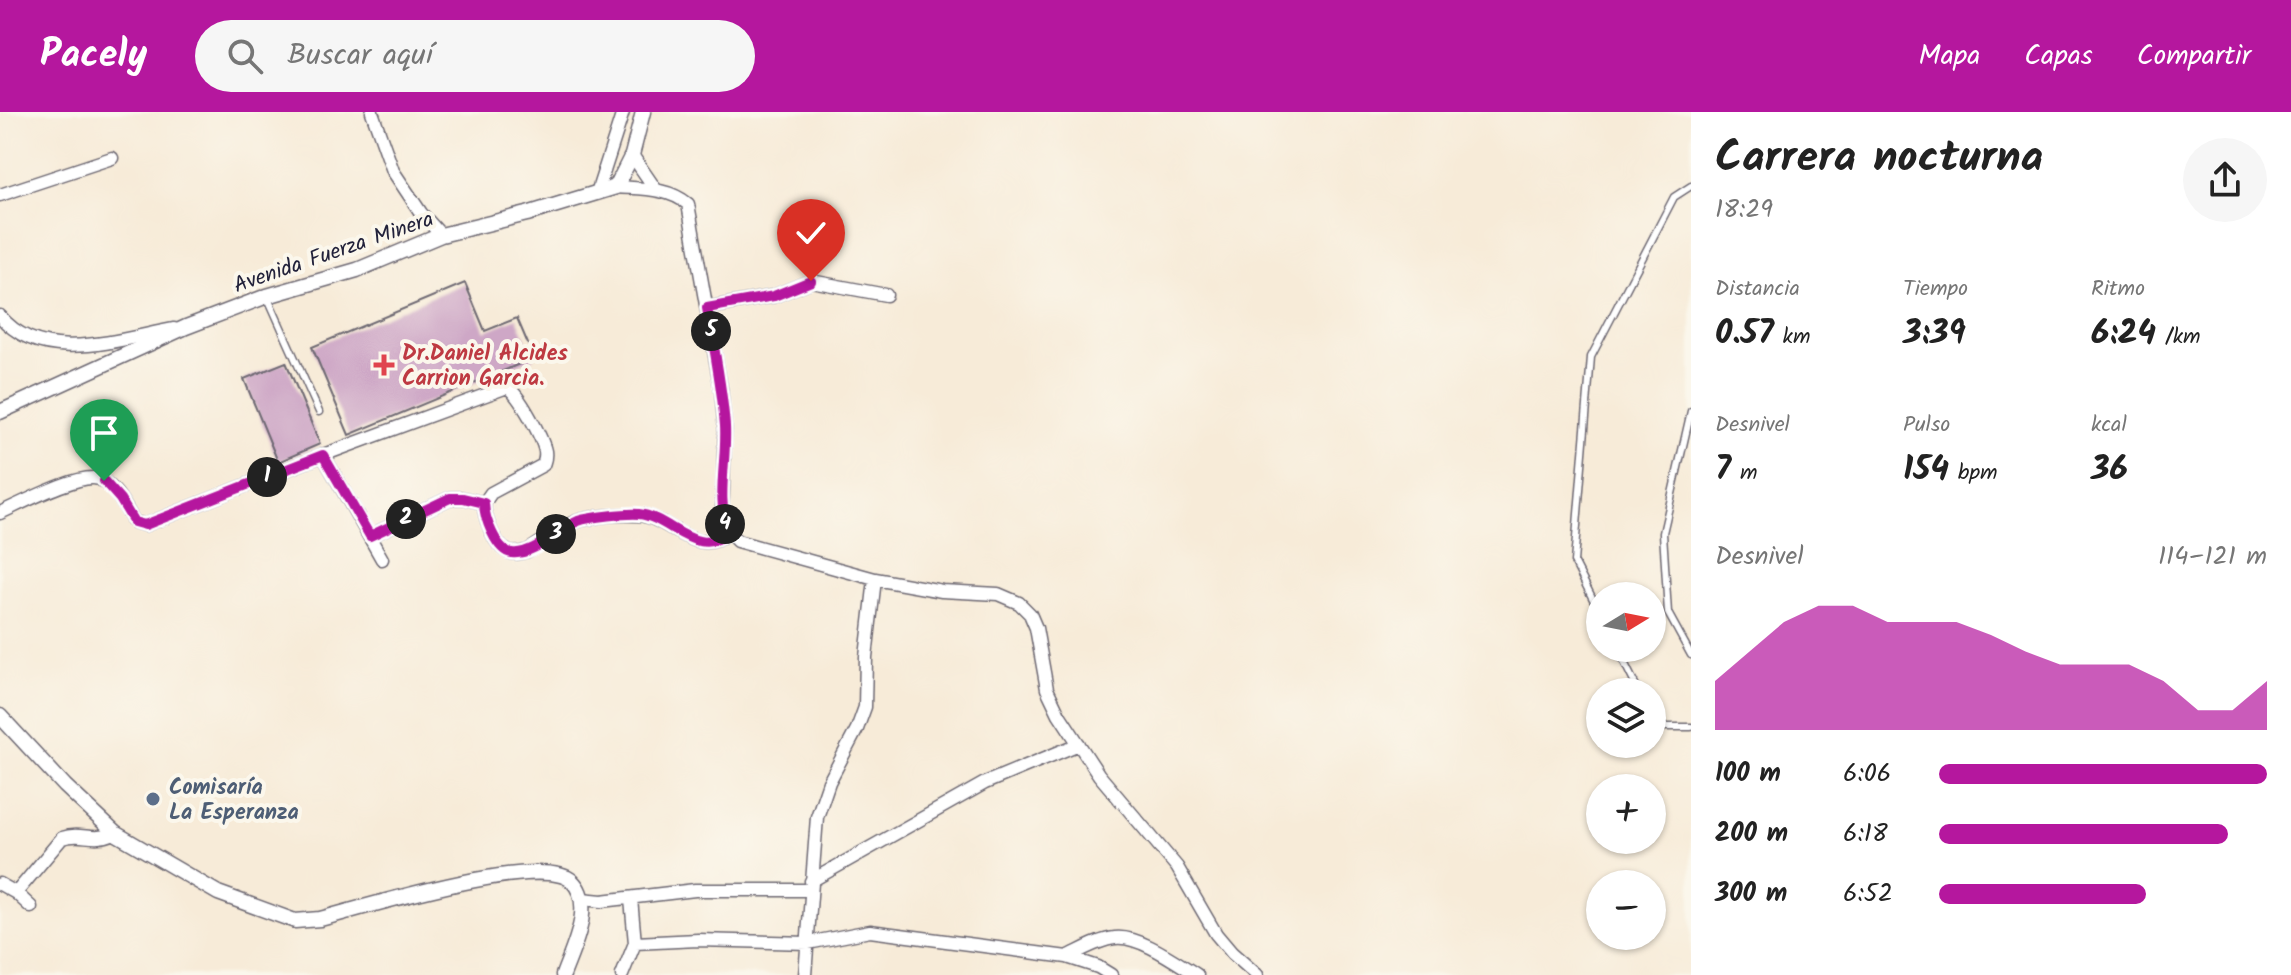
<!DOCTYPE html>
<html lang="es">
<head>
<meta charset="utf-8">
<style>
	:root { --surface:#fff; --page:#f6f6f6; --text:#222; --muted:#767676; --accent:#b5179e }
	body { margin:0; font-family:Kalam,sans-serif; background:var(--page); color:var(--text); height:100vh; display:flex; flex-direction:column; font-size:30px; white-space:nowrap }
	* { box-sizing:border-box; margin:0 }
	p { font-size:26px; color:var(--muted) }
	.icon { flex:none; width:44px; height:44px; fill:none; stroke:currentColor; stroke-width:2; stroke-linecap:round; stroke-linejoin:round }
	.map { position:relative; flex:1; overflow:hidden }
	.side { display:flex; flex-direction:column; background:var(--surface); width:600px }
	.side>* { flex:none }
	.needle { width:52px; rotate:80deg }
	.tools { position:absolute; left:1586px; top:470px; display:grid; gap:16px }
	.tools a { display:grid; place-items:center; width:80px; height:80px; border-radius:50%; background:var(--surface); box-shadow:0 2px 6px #0004; font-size:40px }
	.pin { position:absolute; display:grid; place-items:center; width:68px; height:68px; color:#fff; margin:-82px -34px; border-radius:50% 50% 50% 0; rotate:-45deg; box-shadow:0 0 8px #0007 }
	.pin .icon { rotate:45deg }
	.km { position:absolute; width:40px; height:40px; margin:-20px; border-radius:50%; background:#222; color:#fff; font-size:22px; line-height:40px; text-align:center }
	.round { display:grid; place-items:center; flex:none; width:84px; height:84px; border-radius:42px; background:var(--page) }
	.overview { display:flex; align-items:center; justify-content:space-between; height:136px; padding:0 24px }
	h1 { font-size:44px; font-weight:600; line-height:60px }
	.figures { display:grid; grid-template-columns:repeat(3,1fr); gap:12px; height:136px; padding:8px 24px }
	.figures div { display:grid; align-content:center }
	.figures b { font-size:34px; font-weight:600 }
	.figures small { font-size:22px; font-weight:400 }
	.figures p { font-size:22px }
	.chart { height:224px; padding:16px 24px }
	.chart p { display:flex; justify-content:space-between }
	.chart svg { width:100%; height:144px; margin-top:8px; fill:var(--accent); opacity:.7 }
	ul { padding:0 24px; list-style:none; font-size:26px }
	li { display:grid; grid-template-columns:128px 96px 1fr; align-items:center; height:60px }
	li i { height:20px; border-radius:10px; background:var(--accent) }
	header { display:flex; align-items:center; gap:48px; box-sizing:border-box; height:112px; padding:0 40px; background:var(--accent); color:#fff }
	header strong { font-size:38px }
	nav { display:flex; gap:44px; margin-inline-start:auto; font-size:28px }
	.search { width:560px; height:72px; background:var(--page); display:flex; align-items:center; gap:20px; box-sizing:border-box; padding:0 28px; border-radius:44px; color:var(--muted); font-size:30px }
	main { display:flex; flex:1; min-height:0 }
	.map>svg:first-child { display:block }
	.building { fill:#cea7c6 }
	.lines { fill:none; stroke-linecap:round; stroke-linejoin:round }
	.service-casing { stroke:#6d6872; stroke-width:9 }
	.minor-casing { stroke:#6d6872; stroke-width:15 }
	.tertiary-casing { stroke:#6d6872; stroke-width:17 }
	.service { stroke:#fff; stroke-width:6 }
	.minor { stroke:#fff; stroke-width:12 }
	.tertiary { stroke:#fff; stroke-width:14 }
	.route-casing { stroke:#fff; stroke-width:16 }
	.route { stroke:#b5179e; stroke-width:10 }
	.health-dot { fill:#e0444e; stroke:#fbf7ec; stroke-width:3 }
	.service-dot { fill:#5c6f8a; stroke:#fbf7ec; stroke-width:3 }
	.labels { text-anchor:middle; stroke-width:8; stroke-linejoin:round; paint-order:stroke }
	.street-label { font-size:22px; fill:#22223b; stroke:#fbf7ec }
	.health-label { font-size:22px; font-weight:bold; fill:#be3a42; stroke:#fbf7ec; text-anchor:start }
	.service-label { font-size:22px; font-weight:bold; fill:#4e5e75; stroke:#fbf7ec; text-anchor:start }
</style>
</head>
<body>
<header>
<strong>Pacely</strong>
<div class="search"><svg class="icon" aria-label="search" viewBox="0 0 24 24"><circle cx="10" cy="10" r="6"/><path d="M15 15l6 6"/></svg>Buscar aquí</div>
<nav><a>Mapa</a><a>Capas</a><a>Compartir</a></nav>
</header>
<main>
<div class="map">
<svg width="1691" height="863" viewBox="0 0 1691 863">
	<rect width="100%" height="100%" fill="#fbf7ec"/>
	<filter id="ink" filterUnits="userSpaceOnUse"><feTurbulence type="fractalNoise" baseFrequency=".0125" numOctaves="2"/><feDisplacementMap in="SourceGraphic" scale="16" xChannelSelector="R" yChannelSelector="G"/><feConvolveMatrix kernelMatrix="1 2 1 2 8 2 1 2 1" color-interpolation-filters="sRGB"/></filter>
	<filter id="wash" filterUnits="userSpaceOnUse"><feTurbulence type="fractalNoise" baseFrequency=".006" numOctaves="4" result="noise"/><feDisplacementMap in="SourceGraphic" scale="32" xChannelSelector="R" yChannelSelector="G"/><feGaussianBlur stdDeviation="1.8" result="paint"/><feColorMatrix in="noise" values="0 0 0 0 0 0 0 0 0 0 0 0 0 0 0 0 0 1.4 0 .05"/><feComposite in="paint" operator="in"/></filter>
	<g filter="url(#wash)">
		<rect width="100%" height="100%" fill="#f7ebd8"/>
		<g id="blocks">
			<path class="building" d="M465,171L485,219L517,206L534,246L349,323L312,235Z
				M286,250L320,332L278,350L244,267Z"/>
		</g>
	</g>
	<g filter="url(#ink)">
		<use href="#blocks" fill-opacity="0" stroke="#6d6872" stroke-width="2"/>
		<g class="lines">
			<g class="service-casing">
				<path id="service" d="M267,184L319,300
					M1691,299L1663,421L1668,501L1691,543
					M1600,501L1574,450L1591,245L1674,85L1691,74
					M1617,536L1639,580
					M1652,606L1657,615H1691"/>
			</g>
			<g class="minor-casing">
				<path id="minor" d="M372,0L393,59L421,101L441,123
					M632,43L656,78
					M616,75C641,77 668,75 688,92L721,277L725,317L722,405L728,420L737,429L875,467L942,479L998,482L1019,491L1030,502L1036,516L1047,577L1059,602L1099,663L1177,755L1216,822L1232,841L1257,863
					M597,81L623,0
					M0,83L112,46
					M707,196L774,184L811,169L886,183
					M0,204C42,255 119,227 174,217
					M323,343L382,447
					M0,401C20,392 80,360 99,367C115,373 126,397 134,410L145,413L323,343L507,275C519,282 542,325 545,339C546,346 545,347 543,353L491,381L484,391C484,404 494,433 507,439C513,443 520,441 527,439C543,430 563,413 581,408C597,404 620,402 637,403C669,403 697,450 728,420
					M370,424L450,386H463L484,391
					M811,769L985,671L1079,632
					M0,772L16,781L62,726C83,719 91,731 115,721
					M16,781L31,795
					M582,787L602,789L695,778H810
					M635,831L698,828L808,831L870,819L1067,845L1098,855L1111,863
					M1067,845C1082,838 1098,828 1115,826C1139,823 1176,850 1197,863
					M622,863L635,831L631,787
					M805,863L817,705L829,670L857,617L865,595L866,545L875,467"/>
			</g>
			<g class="tertiary-casing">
				<path id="tertiary" d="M0,300L186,215L267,184L357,158L441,123L527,102L616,75L632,43L643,0
					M0,604L65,674L115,721L218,781L295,809L320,807C363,796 541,740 572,769C596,792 572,838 563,863"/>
			</g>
			<use href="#service" class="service"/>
			<use href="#minor" class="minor"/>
			<use href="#tertiary" class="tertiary"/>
		</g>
	</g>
	<g class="lines" filter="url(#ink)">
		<g class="route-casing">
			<path id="route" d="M104,369L120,387L134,410L145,413L323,343L370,424L450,386H463L484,391C484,405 496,439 512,441C532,444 560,417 578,409C589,405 627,401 639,402C670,405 698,449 728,420C716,386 727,349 725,314C722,274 714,235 707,196L774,184L811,169"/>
		</g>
		<use href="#route" class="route"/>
	</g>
	<path class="health-dot" d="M380 241h8v8h8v8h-8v8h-8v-8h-8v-8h8z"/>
	<circle class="service-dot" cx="153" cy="687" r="8"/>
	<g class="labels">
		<g class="street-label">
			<text transform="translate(333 139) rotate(-19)" y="8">Avenida Fuerza Minera</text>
		</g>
		<g class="health-label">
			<text x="402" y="248">Dr.Daniel Alcides<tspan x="402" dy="25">Carrion Garcia.</tspan></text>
		</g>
		<g class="service-label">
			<text x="169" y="682">Comisaría<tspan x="169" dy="25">La Esperanza</tspan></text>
		</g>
	</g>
</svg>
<div class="tools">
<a><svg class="needle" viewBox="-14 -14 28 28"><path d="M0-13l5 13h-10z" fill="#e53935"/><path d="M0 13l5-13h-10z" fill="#767676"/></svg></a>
<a><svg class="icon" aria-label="layers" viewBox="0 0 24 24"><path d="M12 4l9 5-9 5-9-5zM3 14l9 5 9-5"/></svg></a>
<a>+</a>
<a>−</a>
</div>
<div class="pin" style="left:104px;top:369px;background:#1e9e55"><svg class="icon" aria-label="arrive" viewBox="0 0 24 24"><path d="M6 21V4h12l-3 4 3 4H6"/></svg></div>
<div class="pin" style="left:811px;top:169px;background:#d93025"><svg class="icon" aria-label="check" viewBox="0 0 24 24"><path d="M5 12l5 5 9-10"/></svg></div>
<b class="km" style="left:267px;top:365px">1</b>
<b class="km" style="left:406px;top:407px">2</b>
<b class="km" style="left:556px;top:422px">3</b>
<b class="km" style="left:725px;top:412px">4</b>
<b class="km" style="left:711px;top:219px">5</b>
</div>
<section class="side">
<div class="overview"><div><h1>Carrera nocturna</h1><p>18:29</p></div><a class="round"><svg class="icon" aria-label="share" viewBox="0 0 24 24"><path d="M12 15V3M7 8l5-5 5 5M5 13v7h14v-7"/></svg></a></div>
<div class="figures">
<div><p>Distancia</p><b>0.57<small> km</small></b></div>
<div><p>Tiempo</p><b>3:39</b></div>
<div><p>Ritmo</p><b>6:24<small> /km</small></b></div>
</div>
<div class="figures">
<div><p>Desnivel</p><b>7<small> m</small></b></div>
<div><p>Pulso</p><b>154<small> bpm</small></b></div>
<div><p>kcal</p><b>36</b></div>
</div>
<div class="chart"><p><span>Desnivel</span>114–121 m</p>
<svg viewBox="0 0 160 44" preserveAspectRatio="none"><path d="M0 44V29L10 20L20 11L30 6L40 6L50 11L60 11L70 11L80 15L90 20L100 24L110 24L120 24L130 29L140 38L150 38L160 29V44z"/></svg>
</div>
<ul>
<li><b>100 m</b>6:06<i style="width:100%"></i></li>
<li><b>200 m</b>6:18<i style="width:88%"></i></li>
<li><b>300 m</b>6:52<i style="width:63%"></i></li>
</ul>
</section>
</main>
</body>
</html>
